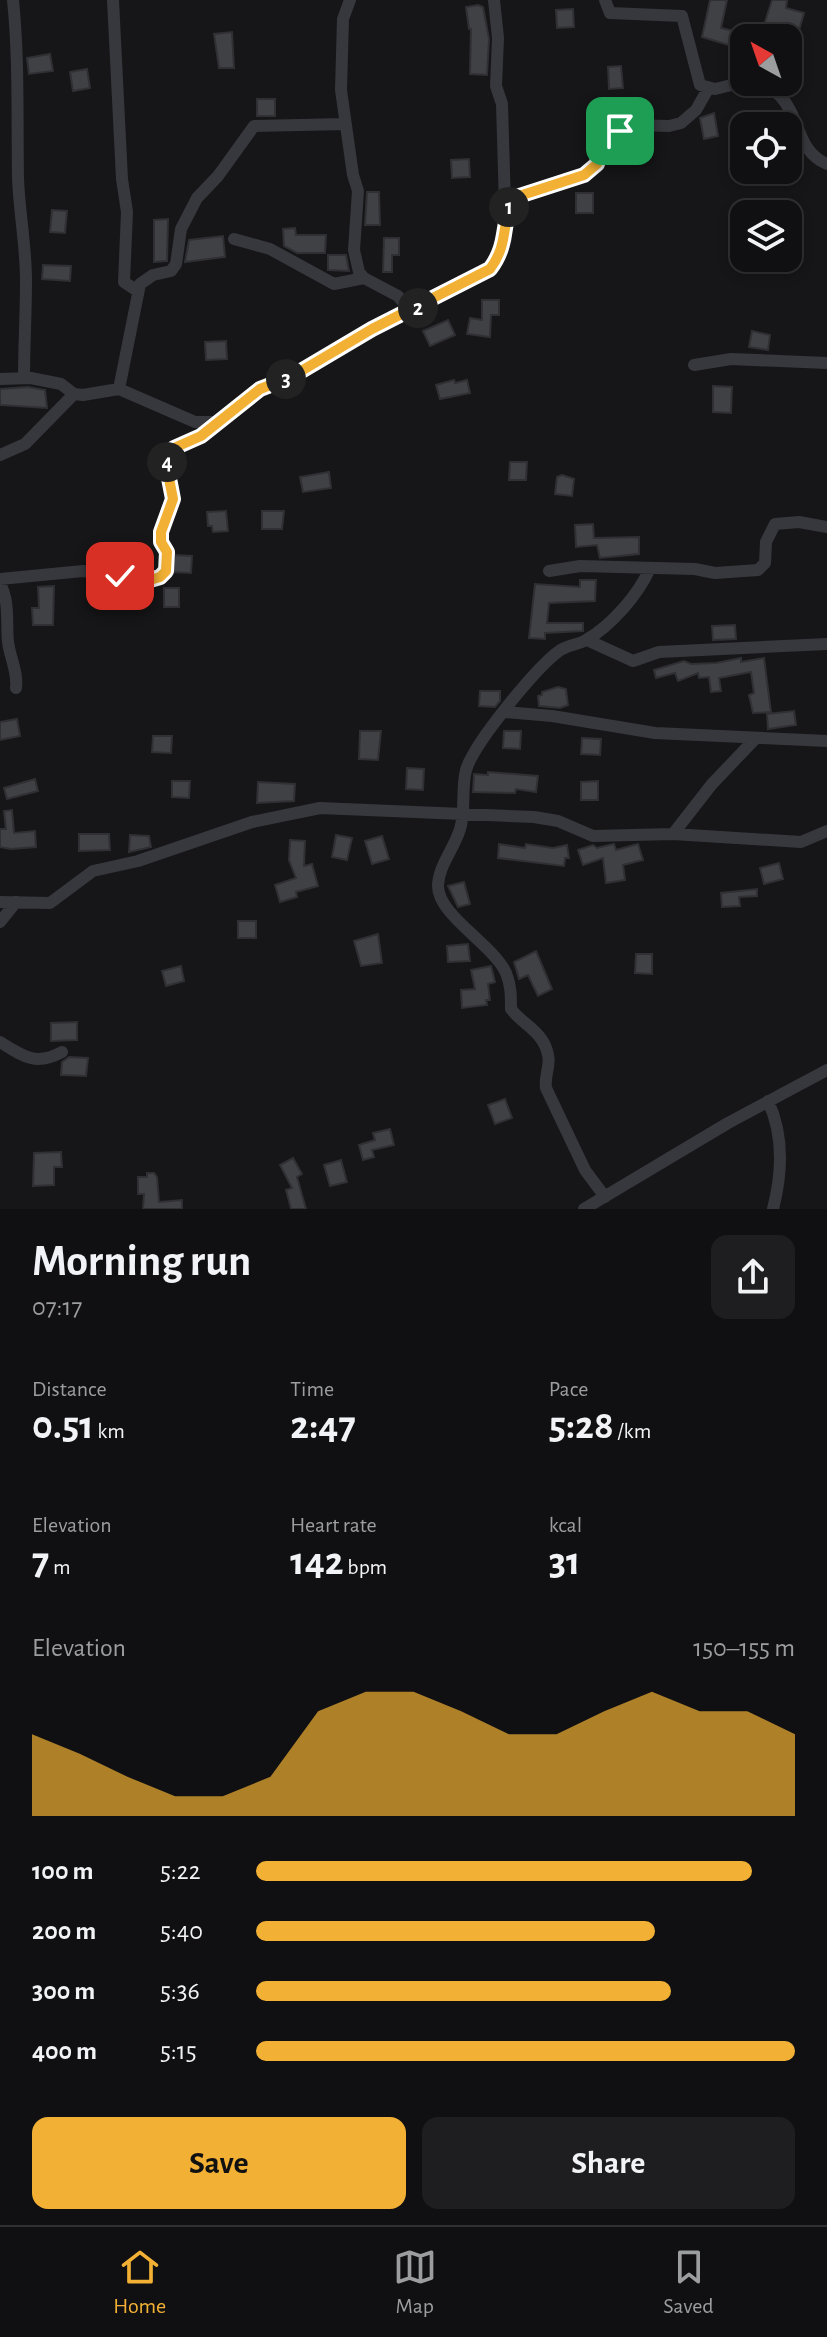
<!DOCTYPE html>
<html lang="en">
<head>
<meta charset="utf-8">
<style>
	:root { --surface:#101012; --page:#1e1e20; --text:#f1f3f6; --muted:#9c9d9f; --line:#303032; --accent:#f2b134 }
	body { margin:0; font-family:"Alegreya Sans",sans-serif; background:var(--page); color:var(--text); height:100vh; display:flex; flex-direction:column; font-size:30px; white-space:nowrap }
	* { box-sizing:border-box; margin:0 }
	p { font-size:26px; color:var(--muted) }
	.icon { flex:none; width:44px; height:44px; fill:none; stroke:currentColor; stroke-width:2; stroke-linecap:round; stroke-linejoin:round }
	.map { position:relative; height:1209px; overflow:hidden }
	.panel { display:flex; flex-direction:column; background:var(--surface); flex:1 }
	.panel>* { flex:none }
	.needle { width:52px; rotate:320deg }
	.tools { position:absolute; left:730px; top:24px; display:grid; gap:16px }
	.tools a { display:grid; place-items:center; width:72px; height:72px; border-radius:16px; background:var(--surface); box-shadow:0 4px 12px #0003,0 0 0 2px var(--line); font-size:40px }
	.pin { position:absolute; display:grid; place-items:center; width:68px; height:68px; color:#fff; margin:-34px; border-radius:16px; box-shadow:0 4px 12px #0006 }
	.km { position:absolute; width:40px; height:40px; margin:-20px; border-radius:50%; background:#222; color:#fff; font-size:22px; line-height:40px; text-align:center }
	.round { display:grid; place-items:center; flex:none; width:84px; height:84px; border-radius:16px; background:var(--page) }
	.overview { display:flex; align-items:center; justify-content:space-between; height:136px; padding:0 32px }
	h1 { font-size:44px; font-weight:700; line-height:60px }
	.figures { display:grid; grid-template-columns:repeat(3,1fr); gap:12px; height:136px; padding:8px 32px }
	.figures div { display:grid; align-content:center }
	.figures b { font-size:40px; font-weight:700 }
	.figures small { font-size:22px; font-weight:400 }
	.figures p { font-size:22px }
	.chart { height:224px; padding:16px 32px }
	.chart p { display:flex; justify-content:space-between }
	.chart svg { width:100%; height:144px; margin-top:8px; fill:var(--accent); opacity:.7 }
	.primary-button { display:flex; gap:16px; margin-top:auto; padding:16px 32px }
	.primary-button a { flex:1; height:92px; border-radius:16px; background:var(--accent); color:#111; font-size:32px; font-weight:700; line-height:92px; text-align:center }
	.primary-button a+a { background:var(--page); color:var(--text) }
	ul { padding:0 32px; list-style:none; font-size:26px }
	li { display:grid; grid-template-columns:128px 96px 1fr; align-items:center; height:60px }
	li i { height:20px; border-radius:10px; background:var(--accent) }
	.tabs { display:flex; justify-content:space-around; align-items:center; height:112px; border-top:2px solid var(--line); background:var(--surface); font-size:22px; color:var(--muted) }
	.tabs a { display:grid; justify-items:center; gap:4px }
	.tabs .on { color:var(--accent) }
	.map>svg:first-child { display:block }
	.building { fill:#404145; stroke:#303034; stroke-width:2 }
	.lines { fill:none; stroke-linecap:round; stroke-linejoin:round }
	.minor { stroke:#37383d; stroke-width:12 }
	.route-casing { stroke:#fff; stroke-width:16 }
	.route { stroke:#f2b134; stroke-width:10 }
</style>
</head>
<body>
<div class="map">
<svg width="827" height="1209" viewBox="0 0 827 1209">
	<rect width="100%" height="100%" fill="#161618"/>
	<path class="building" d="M710,0H727L721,28L743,33L739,48L702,37Z
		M772,0H787L786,8L804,13L797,37L779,31L777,38H760Z
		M478,5L483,7L489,39L487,75L470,74L471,29H469L466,7Z
		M573,9L574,27L557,28L556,10Z
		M232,32L234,68H219L214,34Z
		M50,54L53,71L29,74L27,58Z
		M621,66L623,88L609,89L608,67Z
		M87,69L90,88L73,91L70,72Z
		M257,99H275V116H257Z
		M714,113L718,136L704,139L700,118Z
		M469,159L470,177L452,178L451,160Z
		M367,192H379L380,225H365Z
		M576,193H593V213H576Z
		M52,210L67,211L65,233L50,232Z
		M168,219L167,261L154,262V220Z
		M295,228L296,235H326L325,253H297L284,246L283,229Z
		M223,236L225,257L185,262L189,240Z
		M384,238H399V255H392V272H383Z
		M328,255H346L349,271L328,270Z
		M43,265L71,266L70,281L42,279Z
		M482,300H499V315H491L490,337L467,334L470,318L482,320Z
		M448,320L455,335L430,346L423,331Z
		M752,331L770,335L768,350L749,347Z
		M226,341L227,359L206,360L205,342Z
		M454,380L455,383L467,380L470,393L440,399L436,385Z
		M713,386L732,387L731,413L713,412Z
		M28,387L45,390L47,408L0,405V389Z
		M510,462H527L526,480H509Z
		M329,472L331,488L303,492L300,477Z
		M562,475L574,479L572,496L555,494L557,477Z
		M226,511L228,531L213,532L212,526H208L207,512Z
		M262,511H284L282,529H262Z
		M593,524L594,538L639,537V554L600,558L597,545L576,547L575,525Z
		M175,555L192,556L191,573L172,572Z
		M580,580H596L595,601L549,603L547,623H583V631L545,633V639L529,638L535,584L580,587Z
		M54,586L53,625H33L32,608H39L38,587Z
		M164,588H179V607H164Z
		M735,625L736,639L713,640L712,626Z
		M741,658V662L764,658L771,712L753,713L749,695L754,693L751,672L719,678L721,691L711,692L709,677L699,678L698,673L678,681L675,673L656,678L654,670L684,661L691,664L716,663Z
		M558,687L566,689L568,705L560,708L539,706L538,696L542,695V692Z
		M480,691H500V701L495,707L479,706Z
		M794,711L796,725L768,729L767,714Z
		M17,719L20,736L0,740V722Z
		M360,731H381L378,760L359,759Z
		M504,731H521L520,749L503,748Z
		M153,736H172L171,753L152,752Z
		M582,738L601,739L600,755L581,754Z
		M407,768L424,769L423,790L406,789Z
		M488,772L538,776L536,792L516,789L515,793L473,792L474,774L488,775Z
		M35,779L38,791L7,799L4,788Z
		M172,781H190L189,798L172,797Z
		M598,781V800H581V782Z
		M258,782L295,784L294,801L257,803Z
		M12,810L14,833L35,831L36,847L11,849L0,847V829H6L4,811Z
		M79,834H109L110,850L79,851Z
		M130,835L149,836L151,847L129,852Z
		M336,835L352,838L347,860L332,857Z
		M382,836L389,859L372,864L365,841Z
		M290,840L305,841L304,866L312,864L318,886L296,892L297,897L280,902L275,885L296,878L289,860Z
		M499,844L525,848L526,844L553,848L567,845L569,858H565L564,866L498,858Z
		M614,844L616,850L638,844L643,860L623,865L625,880L606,883L603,858L583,865L578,850L593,845L597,848Z
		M779,863L783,879L764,884L760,868Z
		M464,882L470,904L458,907L448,886Z
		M757,889V896L739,897L740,906L722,907L721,893Z
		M238,921H256V938H238Z
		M378,934L382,963L361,966L354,941Z
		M468,944L470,961L448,962L447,946Z
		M536,951L552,989L538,996L528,975L519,979L514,962Z
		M636,954H652V974L635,973Z
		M181,966L184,981L166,986L162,971Z
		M491,966L495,982L488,984L490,1000H486L487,1005L462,1008L461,990L475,989L471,970Z
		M77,1022V1040L51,1041V1023Z
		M69,1057L88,1058L86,1076L61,1075L62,1062Z
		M505,1099L512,1118L495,1124L488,1105Z
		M390,1129L394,1145L372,1150L374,1157L363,1160L359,1145L375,1140L373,1133Z
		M61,1152L62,1167H54V1185L33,1186L34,1153Z
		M293,1158L302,1174L297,1177L306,1209H291L286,1190L292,1188L280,1165Z
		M341,1160L347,1182L330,1186L324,1165Z
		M147,1173H154L157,1177L159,1202L182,1200V1209H143L144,1194H138V1177H147Z"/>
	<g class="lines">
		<path class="minor" d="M13,0C19,59 17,117 18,177C19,211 26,246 26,280C26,313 24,346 24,378
			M113,0L122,179L127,212L124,282L136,290
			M350,0L343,19L341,90L353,175L358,191L354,250L359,272L364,278L398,296L411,312
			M605,0L610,13L682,16L700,85L715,89L744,82
			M745,82C808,87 785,147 827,164
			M507,213L513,198L584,175L597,164L598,146L606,134L632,125L669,126L681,123L696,110L708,89
			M234,239L270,249L334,284L364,278
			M694,365L731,359L827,363
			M0,379L31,378L61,384L74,394L83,395L119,389L195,422H218L260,389L291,377L372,329L490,269L500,256L506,239L502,104L496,86L498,38L494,0
			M119,389L140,284L153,275L171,271L176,264L181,229L197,198L218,176L254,126L345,124
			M0,455L25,444L74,394
			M549,571L580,566L695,569L715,573L758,570L765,563L766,542L775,524L799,522L827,527
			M0,579L83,571L150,580L160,577L167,562L161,532L173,499L167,459L174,448L201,436L216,424
			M0,584C10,602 6,622 8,642C10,658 18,672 16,688
			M587,640L633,661L659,652L827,644
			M505,712L552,716L655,733L827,741
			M673,834L712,784L755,739
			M0,902L50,903L93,871L138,861L252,822L320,808L534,817L558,821L593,836L673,834L801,842L827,831
			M0,922L16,902
			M0,1042C24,1057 36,1066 62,1052
			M768,1101C784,1135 782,1174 773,1209
			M605,1197L585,1170L546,1088C544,1076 551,1065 548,1055C544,1032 523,1025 511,1009C511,996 511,985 506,973C493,944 437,915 438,885C439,865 454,849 460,829C466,810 461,790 466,770C474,743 536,668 559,651C567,645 578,645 586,640C611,626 639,594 650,568
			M584,1209L728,1123L827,1070"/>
	</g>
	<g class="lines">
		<g class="route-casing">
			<path id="route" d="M120,576L150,580L160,577L166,571L167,552L161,542V532L173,499L167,468V459L174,448L201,436L260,389L291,377L372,329L490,269C509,244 501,224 513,198L584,175L597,164C601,143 594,136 620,131"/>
		</g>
		<use href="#route" class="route"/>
	</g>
</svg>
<div class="tools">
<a><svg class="needle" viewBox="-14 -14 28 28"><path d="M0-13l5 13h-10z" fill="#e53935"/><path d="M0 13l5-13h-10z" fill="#9c9d9f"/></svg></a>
<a><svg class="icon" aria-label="locate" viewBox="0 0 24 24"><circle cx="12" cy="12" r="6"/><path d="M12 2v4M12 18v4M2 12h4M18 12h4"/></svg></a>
<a><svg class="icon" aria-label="layers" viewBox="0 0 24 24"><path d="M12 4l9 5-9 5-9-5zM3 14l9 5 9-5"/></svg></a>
</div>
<div class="pin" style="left:620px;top:131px;background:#1e9e55"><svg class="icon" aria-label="arrive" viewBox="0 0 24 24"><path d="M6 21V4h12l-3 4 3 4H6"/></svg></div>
<div class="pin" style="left:120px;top:576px;background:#d93025"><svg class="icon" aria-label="check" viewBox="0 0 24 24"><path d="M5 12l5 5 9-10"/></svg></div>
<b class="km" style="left:509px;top:207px">1</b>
<b class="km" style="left:418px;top:308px">2</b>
<b class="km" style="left:286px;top:379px">3</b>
<b class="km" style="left:167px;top:462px">4</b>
</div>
<section class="panel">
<div class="overview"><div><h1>Morning run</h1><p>07:17</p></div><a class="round"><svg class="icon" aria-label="share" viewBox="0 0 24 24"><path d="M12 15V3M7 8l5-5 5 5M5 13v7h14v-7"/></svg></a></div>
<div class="figures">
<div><p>Distance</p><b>0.51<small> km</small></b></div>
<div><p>Time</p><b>2:47</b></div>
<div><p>Pace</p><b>5:28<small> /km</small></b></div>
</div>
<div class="figures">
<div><p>Elevation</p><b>7<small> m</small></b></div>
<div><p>Heart rate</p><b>142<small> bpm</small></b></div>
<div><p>kcal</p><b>31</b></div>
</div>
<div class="chart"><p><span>Elevation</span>150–155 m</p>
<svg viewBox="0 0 160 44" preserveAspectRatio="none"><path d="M0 44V19L10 25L20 32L30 38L40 38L50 32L60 12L70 6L80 6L90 12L100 19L110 19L120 12L130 6L140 12L150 12L160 19V44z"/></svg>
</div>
<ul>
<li><b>100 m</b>5:22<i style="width:92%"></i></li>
<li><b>200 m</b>5:40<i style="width:74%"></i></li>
<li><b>300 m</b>5:36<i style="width:77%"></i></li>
<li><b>400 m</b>5:15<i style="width:100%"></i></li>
</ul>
<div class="primary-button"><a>Save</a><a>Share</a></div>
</section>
<nav class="tabs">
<a class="on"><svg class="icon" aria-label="home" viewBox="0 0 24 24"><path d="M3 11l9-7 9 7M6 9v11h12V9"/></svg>Home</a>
<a><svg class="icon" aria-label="map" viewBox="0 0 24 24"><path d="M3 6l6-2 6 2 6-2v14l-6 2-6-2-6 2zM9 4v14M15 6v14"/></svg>Map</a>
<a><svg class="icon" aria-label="saved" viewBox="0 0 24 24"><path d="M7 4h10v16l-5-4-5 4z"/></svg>Saved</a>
</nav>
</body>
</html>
